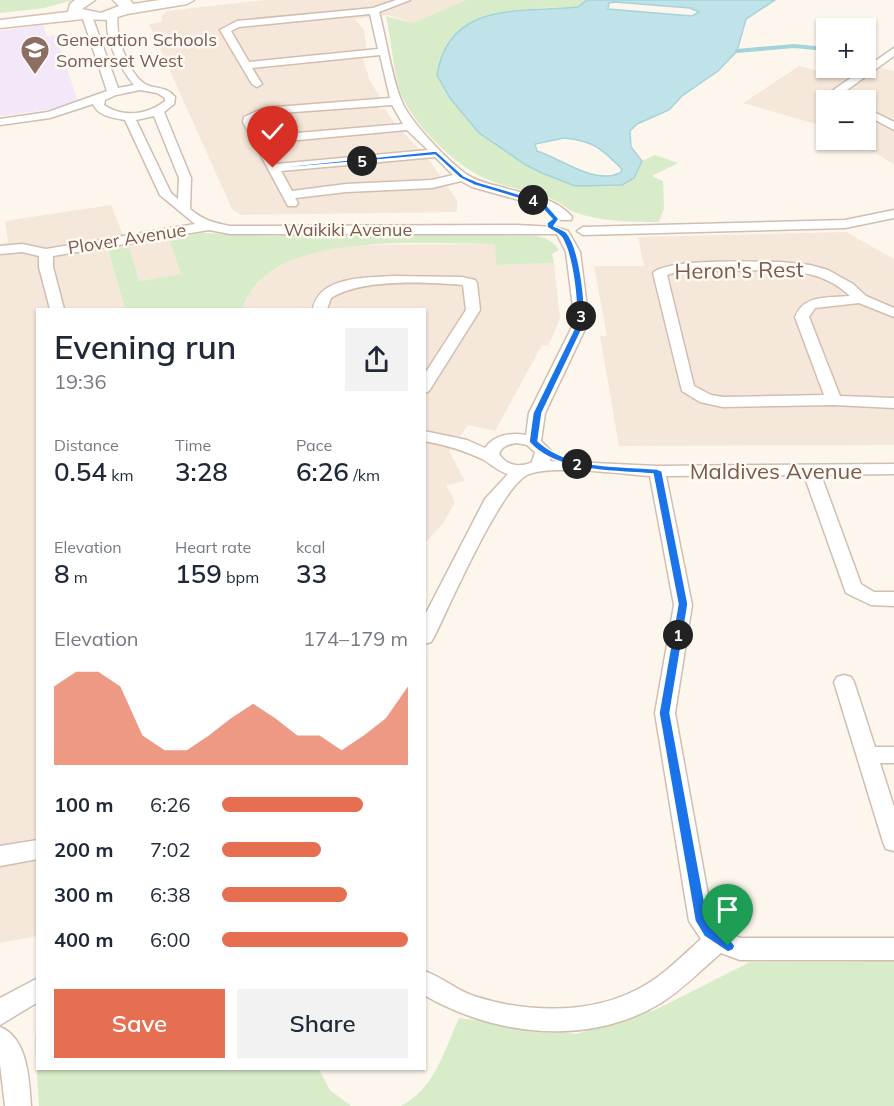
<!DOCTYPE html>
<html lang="en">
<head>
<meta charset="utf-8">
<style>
	:root { --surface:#fff; --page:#f2f2f3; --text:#1f2937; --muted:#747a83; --accent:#e76f51 }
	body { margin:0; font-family:Mulish,sans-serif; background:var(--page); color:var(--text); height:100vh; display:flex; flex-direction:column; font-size:22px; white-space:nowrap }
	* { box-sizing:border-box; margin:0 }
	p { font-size:20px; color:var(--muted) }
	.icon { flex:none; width:33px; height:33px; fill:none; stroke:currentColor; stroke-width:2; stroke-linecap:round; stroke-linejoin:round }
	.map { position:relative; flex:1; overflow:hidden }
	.sheet { position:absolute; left:36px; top:308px; width:390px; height:762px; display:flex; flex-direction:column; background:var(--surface); border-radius:0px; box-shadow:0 2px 4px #0004 }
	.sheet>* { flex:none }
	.tools { position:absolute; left:816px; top:18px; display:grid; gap:12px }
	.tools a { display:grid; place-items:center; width:60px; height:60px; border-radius:0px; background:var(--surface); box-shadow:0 2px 4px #0004; font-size:30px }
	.pin { position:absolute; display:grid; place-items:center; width:51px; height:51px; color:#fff; margin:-62px -26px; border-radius:50% 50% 50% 0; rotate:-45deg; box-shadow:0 0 6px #0007 }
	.pin .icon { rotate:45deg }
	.km { position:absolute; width:30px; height:30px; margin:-15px; border-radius:50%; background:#222; color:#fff; font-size:16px; line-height:30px; text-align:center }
	.round { display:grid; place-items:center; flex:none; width:63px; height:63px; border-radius:0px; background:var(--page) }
	.headline { display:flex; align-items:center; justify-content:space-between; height:102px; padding:0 18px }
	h1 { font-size:33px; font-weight:600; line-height:45px }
	.metrics { display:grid; grid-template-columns:repeat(3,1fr); gap:9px; height:102px; padding:6px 18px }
	.metrics div { display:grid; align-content:center }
	.metrics b { font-size:26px; font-weight:600 }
	.metrics small { font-size:16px; font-weight:400 }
	.metrics p { font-size:16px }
	.chart { height:168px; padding:12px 18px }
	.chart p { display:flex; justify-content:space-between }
	.chart svg { width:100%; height:108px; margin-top:6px; fill:var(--accent); opacity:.7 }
	.button { display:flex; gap:12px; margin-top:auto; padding:12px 18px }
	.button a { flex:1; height:69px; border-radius:0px; background:var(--accent); color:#fff; font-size:24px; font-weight:600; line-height:69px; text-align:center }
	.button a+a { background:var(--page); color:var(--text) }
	ul { padding:0 18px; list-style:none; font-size:20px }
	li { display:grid; grid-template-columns:96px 72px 1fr; align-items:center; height:45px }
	li i { height:15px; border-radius:8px; background:var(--accent) }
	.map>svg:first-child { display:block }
	.residential { fill:#f5e8da }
	.education { fill:#f3e8fa }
	.green { fill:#d8ecc9 }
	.water { fill:#bfe3e8; stroke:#a5d3da; stroke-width:1.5; fill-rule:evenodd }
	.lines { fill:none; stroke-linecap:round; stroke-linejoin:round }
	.stream { stroke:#a5d3da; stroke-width:4 }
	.street-casing { stroke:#d1beb0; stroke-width:3 }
	.secondary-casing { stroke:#d6c0b0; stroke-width:3 }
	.street { fill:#fff; fill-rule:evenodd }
	.secondary { fill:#fff; fill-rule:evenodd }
	.route { fill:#1a73e8; stroke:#fff; stroke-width:1.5 }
	.labels { text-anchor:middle; stroke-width:5; stroke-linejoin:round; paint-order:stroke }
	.far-education-label { font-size:18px; fill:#785e54; stroke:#fffaf3; text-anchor:start }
	.far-street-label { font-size:18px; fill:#7a5c4d; stroke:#fffaf3 }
	.street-label { font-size:22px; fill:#7a5c4d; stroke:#fffaf3 }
</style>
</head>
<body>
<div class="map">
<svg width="894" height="1106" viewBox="0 0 894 1106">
	<rect width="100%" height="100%" fill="#fdf6ec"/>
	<path class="residential" d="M266,0H466L412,23L388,15L355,19L364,30L366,46L363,59L370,81L379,95V109H385L393,121L429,160L457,200V212L241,215L232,209L149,24L162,22L161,17L167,11Z
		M799,66L853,80L872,66L894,71V165L856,140H866V100H826V127L743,103Z
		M111,205L125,240L167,234L182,274L139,281L108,250L125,309H38L37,936L0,943V244L8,242L5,221Z
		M846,232L894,259V445L619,446L600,336H607L594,266H644L638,237Z
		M495,244L497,265L554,263L560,319L548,346L542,345L495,431L468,425L449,451L465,481L446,485L455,502L444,522L425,543L424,309H243L250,292L264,276L285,263L311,253L355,245Z"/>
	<path class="education" d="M43,25L47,36L56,35L78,102L55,109L0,116V31Z"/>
	<path class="green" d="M0,0H73L44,8L0,13Z
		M466,0H587L578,7L539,8L484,17L450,98L583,186L634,178L642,161L655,155L678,163L652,176L663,181L664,208L659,222C631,222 601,222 574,212C567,209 561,203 554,200C534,191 510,189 489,180C457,168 409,122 399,88C393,65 391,40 386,16L412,23Z
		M202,233L280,236L283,234L506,233V236C524,235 549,232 559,250L552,254L554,263L496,265L495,244C431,244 264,228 243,309H125L108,250L129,247L139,281L181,274L169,239Z
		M894,961V1106H400C434,1091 445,1049 459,1018L576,1034L655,1010L750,962Z
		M37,1025L38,1068H318L330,1090L351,1106H39L35,1044Z"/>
	<path class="water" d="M587,0H775L746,19L737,51L718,71L682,96L669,110L637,124L630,131L631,147L642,161L634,178L622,185L575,186L542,173L526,165L479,133L450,98L437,75C449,0 521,13 578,7ZM615,2L690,8L699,12L692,16L608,9L609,3ZM564,138C594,141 601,148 622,169L620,173C594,185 562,159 537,151L535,144Z"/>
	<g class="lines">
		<path class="stream" d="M737,51L794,46L826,49"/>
		<g class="street-casing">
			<path id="street" d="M396,0H410L379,12C386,38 392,79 402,102C411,123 448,161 466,174C476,181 489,184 501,187C524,194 556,197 572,217L571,220H561L552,212L533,204L472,187L461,181L432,188L346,192L295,198L298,203L296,206H288L243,122L244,117L264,108L390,98L380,55L252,68L262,84L257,87L252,84L220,30L237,21L373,8ZM370,14L378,49L249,62L231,31L239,27ZM392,105L403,124L262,136L255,119L266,114ZM407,130L428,150L277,164L266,143ZM435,157L453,175L432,180L346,184L292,191L281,171Z
				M113,11L118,14C114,33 128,73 145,84C156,90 165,85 175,97L174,104L164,112L191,178L190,209C203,220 214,223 230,226L517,225L555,227L568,231L580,252L588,315L586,327L545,413L541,441L551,451L550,461L657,466L894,464V474L821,475L861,584L874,592H894V606L871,605L846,593L804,475L666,476L692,605L675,713L712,917L726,931L740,938H894V960H740L721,953C701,970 683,989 661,1003C588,1047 495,1036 424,995V971C442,977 456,990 474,996C526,1013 591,1015 640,988C663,976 682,956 701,939L689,921L655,713L674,605L650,476C622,474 549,464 527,475C500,489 450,605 434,637L431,642L424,644V617L485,499L508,474C498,471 492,465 484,460C464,450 446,445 424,441V431L467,440L485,448C494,435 511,432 526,435L529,413L572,327L574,315L566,252L557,234H230L209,230L53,256V267L64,309H50L39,267V256L22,252L0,254V246L22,244L46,249L195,224L160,195L125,120C113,118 98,116 93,104L50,118L0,125V119L48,112L107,91L82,16L84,14L92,16L118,88L134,85C119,66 103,40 108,14ZM140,90L157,93L165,98V101C148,115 123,118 104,105L105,100L116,95ZM154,116L179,178L178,199L171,193L136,120ZM517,443L527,445L535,452L532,462C520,468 507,466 499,454C502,446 509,444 517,443Z
				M894,48V56L840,95L841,100L829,99L828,97L832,91Z
				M866,108L894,122V130L866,115Z
				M894,210V218L845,228L583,235L577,231L583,227L845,220Z
				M781,262L810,265L828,270L853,284L866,296L894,308V317L859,303L815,308L809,317L840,396L894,398V408L834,405L723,407L700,402L682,391L653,273C668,258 757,262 781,262ZM765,270C797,270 826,273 850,296C829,298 804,294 795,317L824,395L723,397L711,395L694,386L667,275L676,272Z
				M392,276L462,277L475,280L477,283L480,310L429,391L424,393V375L466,310L463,285C427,282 362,278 331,298L327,309H313C319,276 366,278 392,276Z
				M844,675L851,677L854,682L875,747H894V763H880L894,807V851L886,849L883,842L834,682L837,677Z
				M38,840V859L0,866V846Z
				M38,978V1002L0,1025V998Z
				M0,1027C28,1038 29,1080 31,1106H5L0,1064Z"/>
		</g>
		<g class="secondary-casing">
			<path id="secondary" d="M75,0H95L82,9L101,13L119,6L113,0H130L133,4L160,0H194L187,4L127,14L108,20L83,19L0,28V20L68,12L70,4Z"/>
		</g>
		<use href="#street" class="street"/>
		<use href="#secondary" class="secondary"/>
	</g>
	<path class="route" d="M436,151L464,176L478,182L539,200L545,203L559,219L554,226C558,228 564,230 567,233C580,249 587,307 583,327L542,413L538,441C568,469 618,466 657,469L662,471L688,604L670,713L708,920C715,931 729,935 735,946L733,950L728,952L704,936L695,921L659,713L678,604L653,474C615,471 556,473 529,442L533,413L575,327C579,306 573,257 562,238C559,233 552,231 547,227V223L552,219L540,206L534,203L474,185L460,178L435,155L273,169L270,168Z"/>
	<defs>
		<g id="school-pin" transform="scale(1.5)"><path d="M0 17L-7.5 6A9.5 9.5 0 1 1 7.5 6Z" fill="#8d6e63" stroke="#fffaf3"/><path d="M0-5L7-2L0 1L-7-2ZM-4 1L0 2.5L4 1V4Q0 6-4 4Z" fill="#fff"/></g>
	</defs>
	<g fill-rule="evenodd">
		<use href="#school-pin" x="35" y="50"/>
	</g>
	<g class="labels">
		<g class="far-education-label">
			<text x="56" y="46">Generation Schools<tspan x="56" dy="21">Somerset West</tspan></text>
		</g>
		<g class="far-street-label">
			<text x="348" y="236">Waikiki Avenue</text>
			<text transform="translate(127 239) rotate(-9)" y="6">Plover Avenue</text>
		</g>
		<g class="street-label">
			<text transform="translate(739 270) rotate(-1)" y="8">Heron's Rest</text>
			<text x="776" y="479">Maldives Avenue</text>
		</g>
	</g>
</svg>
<div class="tools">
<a>+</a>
<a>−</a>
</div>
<div class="pin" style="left:728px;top:946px;background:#1e9e55"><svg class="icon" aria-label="arrive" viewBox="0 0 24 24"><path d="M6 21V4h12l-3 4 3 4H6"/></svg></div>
<div class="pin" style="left:273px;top:168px;background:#d93025"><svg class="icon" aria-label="check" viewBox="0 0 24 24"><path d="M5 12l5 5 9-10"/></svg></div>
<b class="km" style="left:678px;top:635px">1</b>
<b class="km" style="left:577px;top:464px">2</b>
<b class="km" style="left:581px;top:316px">3</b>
<b class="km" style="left:533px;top:200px">4</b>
<b class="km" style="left:362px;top:161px">5</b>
<section class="sheet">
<div class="headline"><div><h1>Evening run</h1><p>19:36</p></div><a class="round"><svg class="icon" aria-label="share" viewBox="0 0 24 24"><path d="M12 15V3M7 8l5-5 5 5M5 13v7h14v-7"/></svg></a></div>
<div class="metrics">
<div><p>Distance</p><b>0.54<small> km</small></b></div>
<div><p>Time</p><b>3:28</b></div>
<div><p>Pace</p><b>6:26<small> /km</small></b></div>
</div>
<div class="metrics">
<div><p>Elevation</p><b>8<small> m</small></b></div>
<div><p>Heart rate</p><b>159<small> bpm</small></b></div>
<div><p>kcal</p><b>33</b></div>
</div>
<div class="chart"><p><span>Elevation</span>174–179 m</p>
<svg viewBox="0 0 160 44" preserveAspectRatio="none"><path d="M0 44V12L10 6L20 6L30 12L40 32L50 38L60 38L70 32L80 25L90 19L100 25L110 32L120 32L130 38L140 32L150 25L160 12V44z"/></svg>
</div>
<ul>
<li><b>100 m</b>6:26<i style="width:76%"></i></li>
<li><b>200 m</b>7:02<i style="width:53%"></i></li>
<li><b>300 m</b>6:38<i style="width:67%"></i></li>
<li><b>400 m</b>6:00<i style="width:100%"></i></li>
</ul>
<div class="button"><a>Save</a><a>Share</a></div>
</section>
</div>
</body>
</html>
